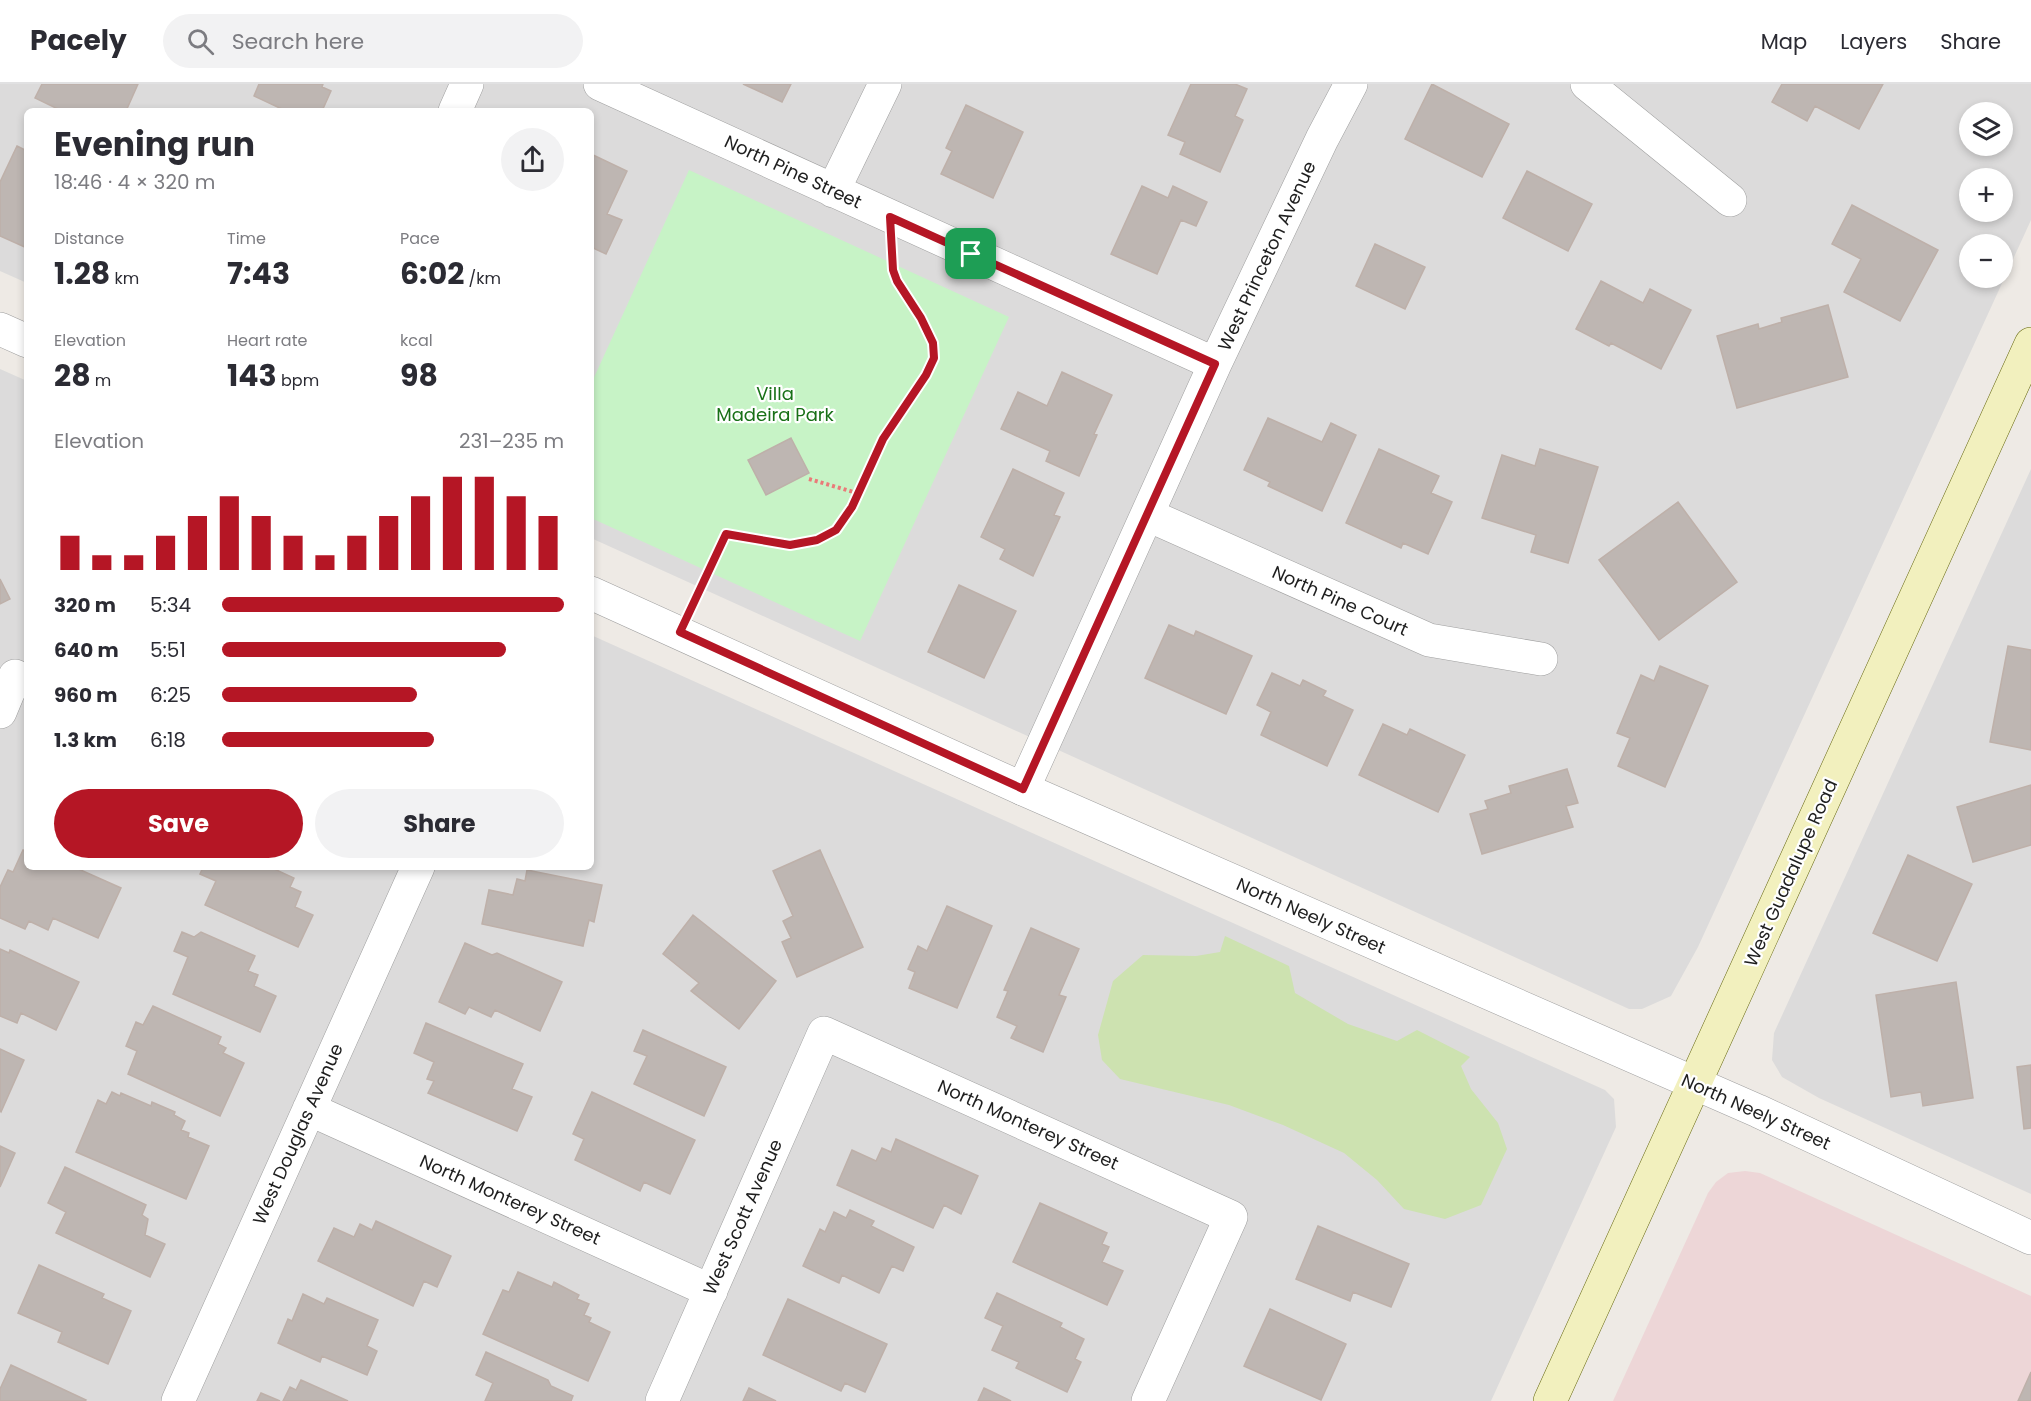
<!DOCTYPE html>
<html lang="en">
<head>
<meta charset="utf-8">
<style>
	:root { --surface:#fff; --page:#f2f2f3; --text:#2b2b33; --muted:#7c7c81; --line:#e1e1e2; --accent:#b51625 }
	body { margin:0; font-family:Poppins,sans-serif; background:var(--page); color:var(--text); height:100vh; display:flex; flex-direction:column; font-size:22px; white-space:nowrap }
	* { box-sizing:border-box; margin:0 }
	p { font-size:20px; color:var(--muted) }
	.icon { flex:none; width:33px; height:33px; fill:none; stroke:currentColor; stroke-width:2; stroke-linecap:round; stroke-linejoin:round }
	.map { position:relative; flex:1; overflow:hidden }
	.sheet { position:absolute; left:24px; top:24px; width:570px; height:762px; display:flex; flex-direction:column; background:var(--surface); border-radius:9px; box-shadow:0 3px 9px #0003 }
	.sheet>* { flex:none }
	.tools { position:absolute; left:1959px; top:18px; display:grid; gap:12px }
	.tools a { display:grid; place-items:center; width:54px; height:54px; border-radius:50%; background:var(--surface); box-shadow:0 3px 9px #0003; font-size:30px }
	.pin { position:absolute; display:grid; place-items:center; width:51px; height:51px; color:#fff; margin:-26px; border-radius:12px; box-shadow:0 3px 9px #0006 }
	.round { display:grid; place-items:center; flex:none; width:63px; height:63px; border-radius:32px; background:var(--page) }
	.headline { display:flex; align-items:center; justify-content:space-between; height:102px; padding:0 30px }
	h1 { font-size:33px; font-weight:700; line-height:45px }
	.metrics { display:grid; grid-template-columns:repeat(3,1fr); gap:9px; height:102px; padding:6px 30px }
	.metrics div { display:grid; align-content:center }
	.metrics b { font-size:30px; font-weight:700 }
	.metrics small { font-size:16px; font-weight:400 }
	.metrics p { font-size:16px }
	.chart { height:168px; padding:12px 30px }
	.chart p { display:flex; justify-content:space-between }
	.chart svg { width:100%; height:108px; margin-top:6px; stroke:var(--accent); stroke-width:6 }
	.action { display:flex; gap:12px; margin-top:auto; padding:12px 30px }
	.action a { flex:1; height:69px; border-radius:36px; background:var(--accent); color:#fff; font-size:24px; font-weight:700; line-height:69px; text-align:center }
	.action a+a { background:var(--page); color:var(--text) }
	ul { padding:0 30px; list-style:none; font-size:20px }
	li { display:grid; grid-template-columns:96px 72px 1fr; align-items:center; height:45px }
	li i { height:15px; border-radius:8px; background:var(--accent) }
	header { display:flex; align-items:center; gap:36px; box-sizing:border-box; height:84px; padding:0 30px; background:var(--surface); border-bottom:2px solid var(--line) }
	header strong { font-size:28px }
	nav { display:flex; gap:33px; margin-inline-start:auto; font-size:21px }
	.search { width:420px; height:54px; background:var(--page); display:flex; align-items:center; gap:15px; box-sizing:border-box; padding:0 21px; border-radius:33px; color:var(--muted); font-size:22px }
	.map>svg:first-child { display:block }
	.residential { fill:#dcdbdb; fill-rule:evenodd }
	.commercial { fill:#edd6d7 }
	.grass { fill:#cde2b0 }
	.park { fill:#c7f3c6 }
	.building { fill:#beb6b2; stroke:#beb0a9; stroke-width:1.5 }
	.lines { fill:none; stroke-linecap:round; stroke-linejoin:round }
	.minor-casing { stroke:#9f9f9f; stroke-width:34 }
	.tertiary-casing { stroke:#9f9f9f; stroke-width:34 }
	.secondary-casing { stroke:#676911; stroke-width:34 }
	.path { stroke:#ea7a79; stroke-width:4; stroke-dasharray:3 3; stroke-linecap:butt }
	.minor { stroke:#fff; stroke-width:33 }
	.tertiary { stroke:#fff; stroke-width:33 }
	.secondary { stroke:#f2f0be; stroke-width:33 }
	.route-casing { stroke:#fff; stroke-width:12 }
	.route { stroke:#b51625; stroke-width:8 }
	.labels { text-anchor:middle; stroke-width:4.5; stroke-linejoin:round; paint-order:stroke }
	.street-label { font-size:18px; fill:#1e1e1e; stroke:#fff }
	.park-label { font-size:18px; fill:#187017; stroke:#fff }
</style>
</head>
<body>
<header>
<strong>Pacely</strong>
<div class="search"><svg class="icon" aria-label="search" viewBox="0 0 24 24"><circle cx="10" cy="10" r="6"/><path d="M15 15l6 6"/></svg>Search here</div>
<nav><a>Map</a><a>Layers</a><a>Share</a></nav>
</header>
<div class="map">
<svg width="2031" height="1317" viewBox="0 0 2031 1317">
	<rect width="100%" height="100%" fill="#eeeae5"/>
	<path class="residential" d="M0,0H2031V136L1698,863L1671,912L1642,925H1629L591,454V27H27V199L0,187ZM1970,28H2002V62H1970ZM1970,94H2002V128H1970ZM1970,160H2002V194H1970Z
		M0,285L27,297V783H591V551L1605,1006L1614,1015L1616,1043L1491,1317H0Z
		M2031,385V1110L1819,1014L1782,993L1772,976L1774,949Z"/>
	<path class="commercial" d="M1745,1087L1760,1089L2031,1212V1317H1613L1708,1109L1716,1098L1728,1089Z"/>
	<path class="grass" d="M1225,852L1289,882L1295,909L1348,940L1397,957L1417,946L1470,973L1461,982L1471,1005L1498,1039L1507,1065L1481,1121L1445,1135L1404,1125L1377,1096L1344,1069L1283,1041L1229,1021L1120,995L1102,976L1098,951L1113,897L1143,871L1196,872L1220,868Z"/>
	<path class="park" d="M689,86L1009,233L860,557L591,434V300Z"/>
	<path class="building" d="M42,0H138L126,27H62L35,14Z
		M259,0H323L322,3L331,7L322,27H286L254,12Z
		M743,0H791L782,18Z
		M1191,0H1235L1247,5L1235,32L1243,36L1220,88L1180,70L1185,58L1168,51Z
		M1432,0L1509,40L1482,93L1405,55Z
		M1782,0H1883L1859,45L1815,22L1807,37L1772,18Z
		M966,21L1023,48L993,114L941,90L952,67L946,64Z
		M17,62L27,67V164L0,152V98Z
		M591,70L627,87L607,130L622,136L606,170L591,163Z
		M1527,87L1592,120L1568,167L1503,134Z
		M1142,102L1168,114L1173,102L1207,118L1196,142L1181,136L1157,190L1111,170Z
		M1852,121L1938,166L1900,237L1844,208L1861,175L1832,160Z
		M1375,160L1425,183L1405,225L1356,202Z
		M1601,197L1643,219L1650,205L1691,226L1661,285L1611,259L1609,262L1576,245Z
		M1828,221L1848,293L1737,324L1717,252L1758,240L1759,245L1782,238L1781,234Z
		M1062,288L1112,311L1094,350L1097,351L1079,392L1046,377L1050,367L1001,345L1018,308L1047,322Z
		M1268,334L1322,358L1331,339L1356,351L1322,427L1268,402L1270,398L1244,386Z
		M791,354L809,389L766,411L748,376Z
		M1379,365L1439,392L1431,409L1452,418L1428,470L1403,459L1401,464L1346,439Z
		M1540,365L1598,383L1568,479L1531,468L1536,451L1482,434L1502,371L1535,382Z
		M1013,385L1064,409L1054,431L1060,433L1033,492L1000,475L1005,465L981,453Z
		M1678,418L1737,498L1659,556L1599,476Z
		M0,495L10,515L0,520Z
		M959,501L1016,527L984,594L928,568Z
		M1169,541L1194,552L1196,547L1252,572L1226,630L1145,594Z
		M2008,562L2031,566V666L1990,658Z
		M1660,582L1708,602L1665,703L1618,682L1630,654L1617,649L1641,591L1654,597Z
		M1272,589L1300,602L1303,596L1326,607L1323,612L1353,626L1327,682L1261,651L1271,628L1257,621Z
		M1383,640L1407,651L1410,645L1465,671L1438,728L1359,691Z
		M1567,685L1578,719L1566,722L1573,743L1482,770L1470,730L1488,725L1485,717L1511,709L1509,702Z
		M2031,701V761L1973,778L1957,723Z
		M23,766L27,768V783H74L121,804L98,854L53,834L48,846L29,837L25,845L0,834V803L8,786L13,788Z
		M820,766L863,863L797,893L782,858L791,854L783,837L793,832L773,787Z
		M1908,771L1972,800L1937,877L1873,849Z
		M203,783H270L294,794L290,803L301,808L295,823L313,831L298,863L205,821L216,797L200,790Z
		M527,786L602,801L594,838L589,836L583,862L482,840L489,806L513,811L517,795L525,797Z
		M947,822L992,842L957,924L909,904L915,888L908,885L918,862L927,867Z
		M693,831L776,897L739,945L691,907L699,899L663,870Z
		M1031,844L1079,865L1059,911L1066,913L1043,968L1011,954L1017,942L997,933L1008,907L1004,906Z
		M182,848L194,853L201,848L255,872L248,887L258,891L254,902L276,912L260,948L173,910L188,873L174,867Z
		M465,859L492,871L497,869L562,898L540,947L495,926L491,933L469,923L465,930L439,918Z
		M0,865L9,869L10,866L79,898L56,946L21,929L17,939L0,932Z
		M1956,898L1973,1014L1923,1022L1921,1008L1891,1013L1876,911Z
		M153,922L221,953L218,960L226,964L223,969L244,979L220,1032L128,990L137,967L126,962L136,938L143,941Z
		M426,939L523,980L512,1005L532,1013L517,1047L428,1009L434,997L427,995L434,978L414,969Z
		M643,946L726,983L704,1032L634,1000L647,972L634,967Z
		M0,965L24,976L1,1028L0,1027Z
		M2031,981V1044L2024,1045L2017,983Z
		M112,1008L120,1012L121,1009L151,1022L152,1018L175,1028L174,1031L185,1037L181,1046L189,1049L188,1053L209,1062L186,1115L76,1068L98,1016L106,1020Z
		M592,1008L695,1056L670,1110L644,1098L640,1107L575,1076L584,1055L573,1050Z
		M896,1055L978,1092L961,1130L944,1121L933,1144L837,1101L852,1066L876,1077L882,1064L891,1068Z
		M0,1062L15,1069L0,1103Z
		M65,1083L146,1121L142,1131L148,1135L145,1151L165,1160L150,1193L56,1149L66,1128L48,1119Z
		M1040,1119L1107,1149L1102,1160L1109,1163L1102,1178L1123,1187L1107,1221L1013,1178Z
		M850,1126L874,1137L871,1142L914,1163L903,1187L892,1182L879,1209L842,1191L839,1199L803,1182L820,1145L825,1148L834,1128L846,1134Z
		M376,1137L451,1172L437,1203L424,1197L413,1222L318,1177L334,1144L354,1153L360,1140L372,1146Z
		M1318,1142L1409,1180L1391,1223L1353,1208L1350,1217L1296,1195Z
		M39,1181L104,1210L102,1214L131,1227L108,1280L58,1258L62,1248L18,1229Z
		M518,1188L552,1203L554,1198L579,1211L577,1215L589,1220L584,1231L591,1234L589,1238L610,1248L588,1297L483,1250L503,1206L509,1208Z
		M997,1209L1062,1239L1060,1243L1084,1255L1075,1275L1081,1278L1067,1308L1016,1284L1019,1278L992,1266L1003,1242L985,1234Z
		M303,1210L324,1220L327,1214L378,1236L367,1262L377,1267L367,1291L322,1272L320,1278L278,1259L288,1235L292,1237Z
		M788,1215L887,1260L865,1308L845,1299L841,1307L763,1271Z
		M1270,1225L1346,1260L1321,1316L1244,1282Z
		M486,1268L548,1296L551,1302L573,1312L571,1317H485L493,1299L476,1291Z
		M11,1281L86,1316L85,1317H0V1305Z
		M2031,1288V1317H2018Z
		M301,1296L348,1317H283L290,1303L296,1306Z
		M749,1304L776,1317H743Z
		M984,1304L1011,1317H978Z
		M261,1309L280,1317H257Z"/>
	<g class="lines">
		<g class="minor-casing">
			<path id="minor" d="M600,0L1215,280
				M1587,0L1730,116
				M455,27L467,0
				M833,107L885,0
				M1148,431L1429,556L1541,575
				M0,628L15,592L27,598
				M1023,705L1215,280L1322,55L1351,0
				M309,1025L711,1207
				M178,1317L418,783
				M662,1317L824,949L1231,1133L1148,1317"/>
		</g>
		<g class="tertiary-casing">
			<path id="tertiary" d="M0,245L27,257
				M591,509L1023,705L1758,1027L2031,1154"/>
		</g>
		<g class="secondary-casing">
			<path id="secondary" d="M1550,1317L2031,260"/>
		</g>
		<path class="path" d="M809,395L857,409
			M695,518L726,449C755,455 787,466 816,456C822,455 832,450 836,446C849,434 855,413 862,398C868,383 876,367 884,353C894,336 933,286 934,272C936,239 900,216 893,186C892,182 892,177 892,173"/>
		<use href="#minor" class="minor"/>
		<use href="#tertiary" class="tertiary"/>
		<use href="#secondary" class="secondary"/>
	</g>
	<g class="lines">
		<g class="route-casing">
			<path id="route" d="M890,133L1215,280L1023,705L680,548L726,450L790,461L817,456L836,446L852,423L883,355L926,291L934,274L933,259L921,234L897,197L893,186Z"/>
		</g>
		<use href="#route" class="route"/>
	</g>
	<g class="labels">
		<g class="street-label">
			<text transform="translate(793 88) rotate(25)" y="6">North Pine Street</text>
			<text transform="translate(1267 172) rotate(-65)" y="6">West Princeton Avenue</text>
			<text transform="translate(1340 517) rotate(24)" y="6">North Pine Court</text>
			<text transform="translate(1791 789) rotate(-66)" y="6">West Guadalupe Road</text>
			<text transform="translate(1311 832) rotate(24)" y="6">North Neely Street</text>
			<text transform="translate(1756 1028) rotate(24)" y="6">North Neely Street</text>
			<text transform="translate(1028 1041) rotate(24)" y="6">North Monterey Street</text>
			<text transform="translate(298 1050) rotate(-66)" y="6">West Douglas Avenue</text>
			<text transform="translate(510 1116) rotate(24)" y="6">North Monterey Street</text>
			<text transform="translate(743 1133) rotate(-66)" y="6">West Scott Avenue</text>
		</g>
		<g class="park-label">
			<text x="775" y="316">Villa<tspan x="775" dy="21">Madeira Park</tspan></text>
		</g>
	</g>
</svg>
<div class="tools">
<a><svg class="icon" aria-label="layers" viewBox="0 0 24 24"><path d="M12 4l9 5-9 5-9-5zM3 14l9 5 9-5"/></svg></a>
<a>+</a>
<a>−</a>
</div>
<div class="pin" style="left:971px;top:170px;background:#1e9e55"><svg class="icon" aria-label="arrive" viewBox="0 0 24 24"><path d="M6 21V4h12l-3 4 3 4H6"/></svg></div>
<section class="sheet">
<div class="headline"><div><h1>Evening run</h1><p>18:46 · 4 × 320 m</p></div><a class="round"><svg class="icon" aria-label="share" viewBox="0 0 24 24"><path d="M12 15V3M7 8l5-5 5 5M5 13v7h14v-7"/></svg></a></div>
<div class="metrics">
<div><p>Distance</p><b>1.28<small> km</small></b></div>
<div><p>Time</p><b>7:43</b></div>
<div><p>Pace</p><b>6:02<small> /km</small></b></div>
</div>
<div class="metrics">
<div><p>Elevation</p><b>28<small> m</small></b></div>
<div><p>Heart rate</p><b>143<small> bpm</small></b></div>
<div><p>kcal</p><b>98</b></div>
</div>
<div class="chart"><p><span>Elevation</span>231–235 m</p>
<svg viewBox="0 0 160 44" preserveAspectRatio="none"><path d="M5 44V30M15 44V38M25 44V38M35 44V30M45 44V22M55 44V14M65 44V22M75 44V30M85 44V38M95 44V30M105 44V22M115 44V14M125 44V6M135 44V6M145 44V14M155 44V22"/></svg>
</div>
<ul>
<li><b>320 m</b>5:34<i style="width:100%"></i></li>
<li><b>640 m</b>5:51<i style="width:83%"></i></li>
<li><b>960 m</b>6:25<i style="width:57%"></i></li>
<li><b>1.3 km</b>6:18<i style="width:62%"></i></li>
</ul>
<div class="action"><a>Save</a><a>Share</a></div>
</section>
</div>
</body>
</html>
